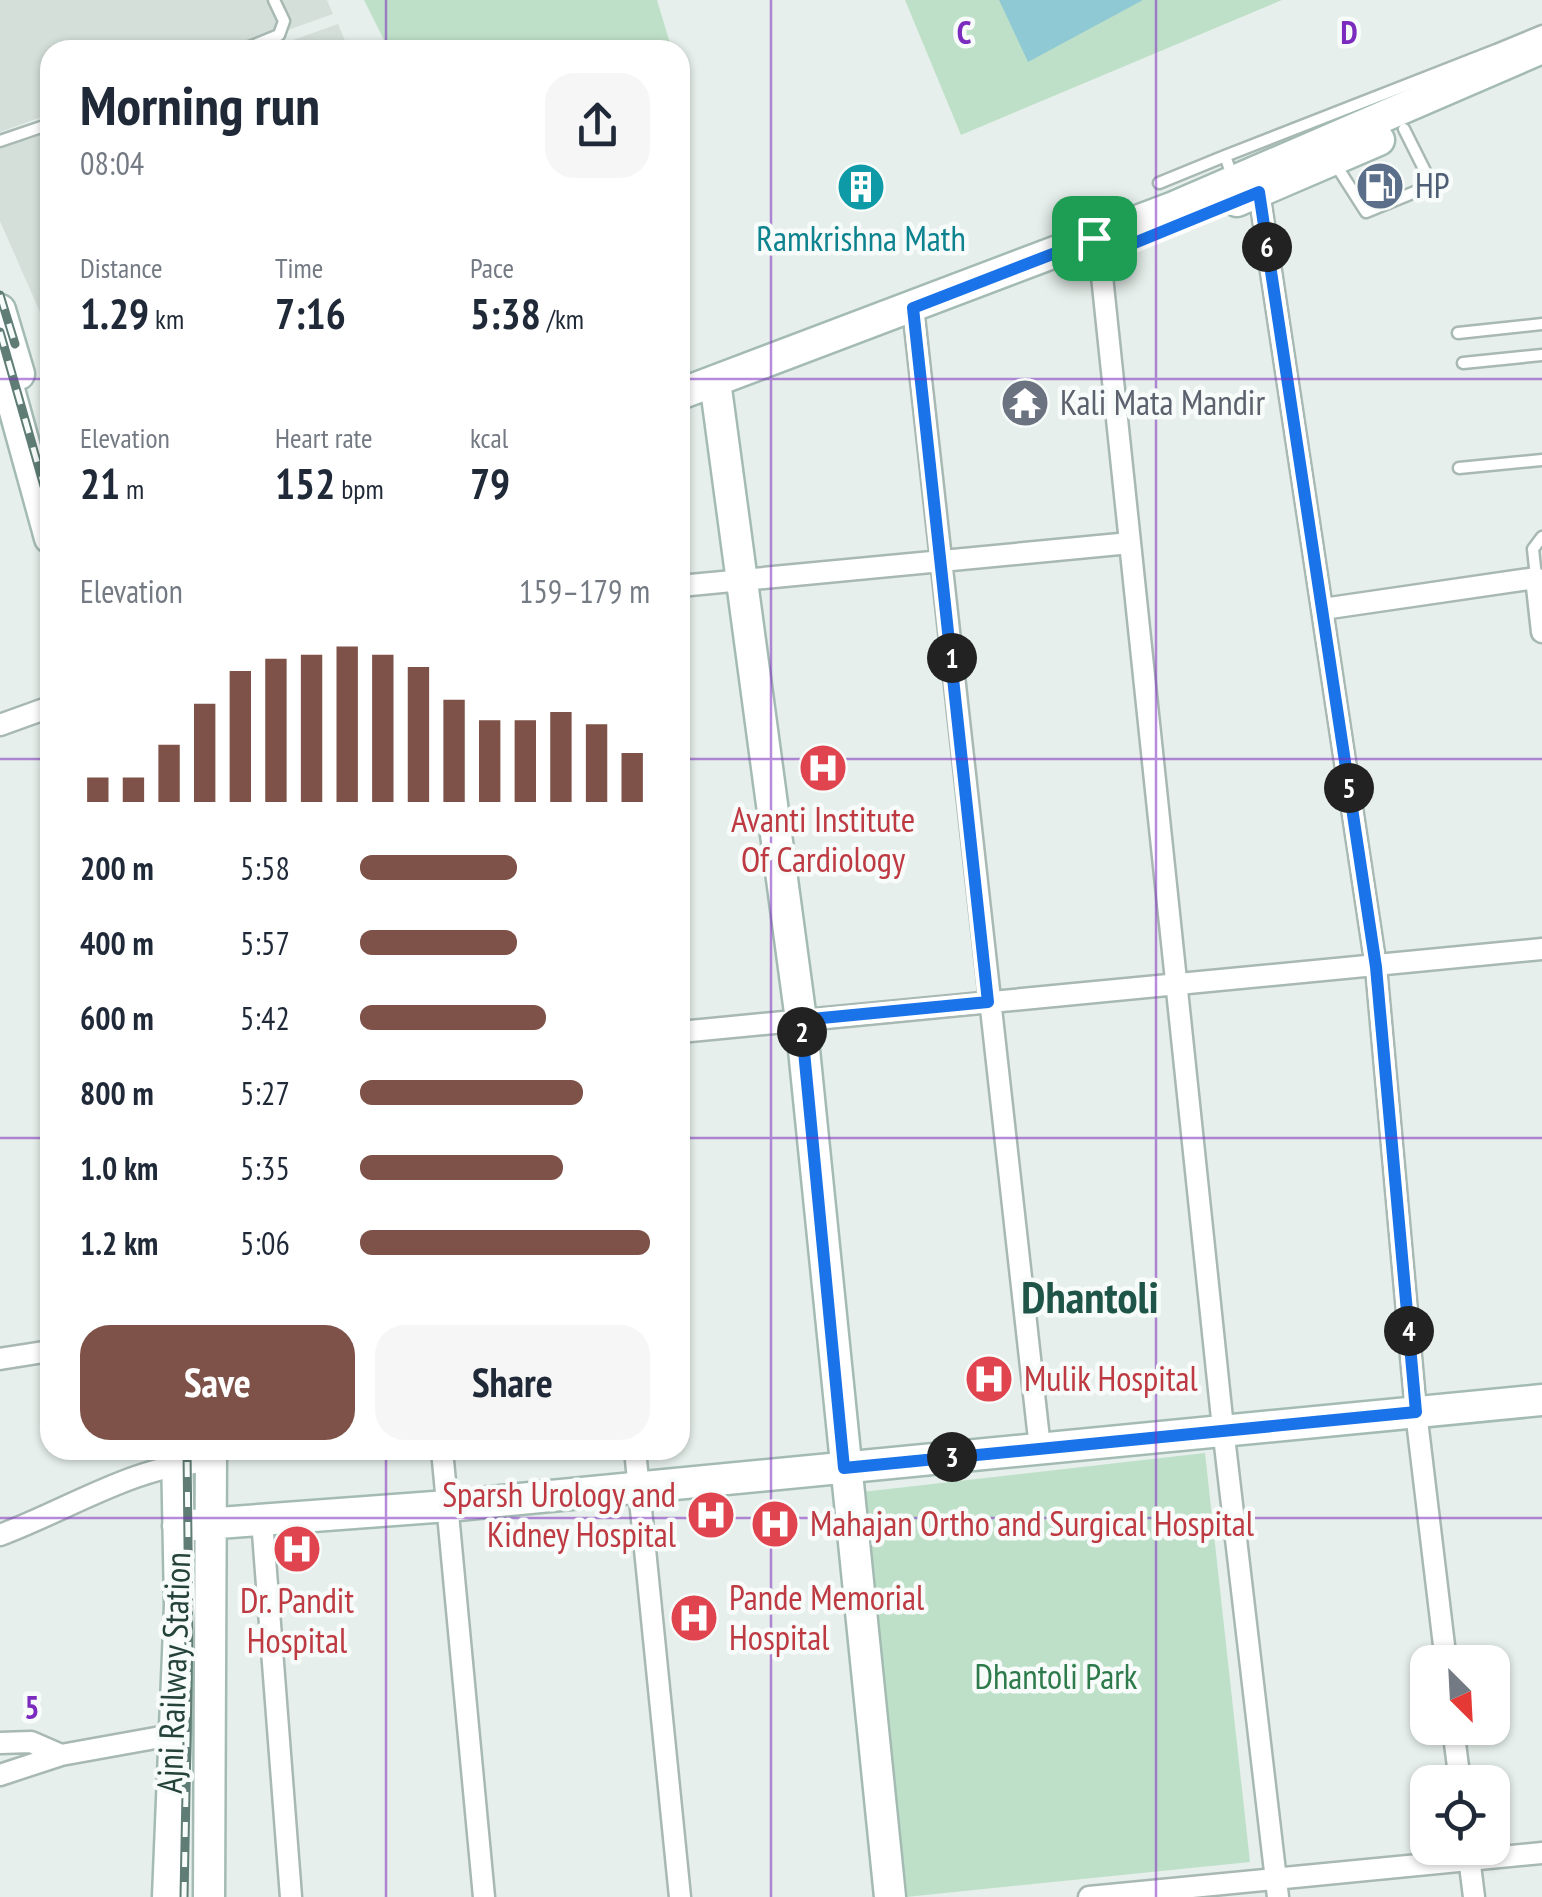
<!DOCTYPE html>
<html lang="en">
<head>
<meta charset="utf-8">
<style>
	:root { --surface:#fff; --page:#f6f6f7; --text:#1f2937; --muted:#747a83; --accent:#7f5249 }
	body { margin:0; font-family:"PT Sans Narrow",sans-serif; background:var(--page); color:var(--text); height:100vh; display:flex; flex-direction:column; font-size:38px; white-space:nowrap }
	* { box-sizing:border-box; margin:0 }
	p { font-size:32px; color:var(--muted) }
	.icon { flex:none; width:55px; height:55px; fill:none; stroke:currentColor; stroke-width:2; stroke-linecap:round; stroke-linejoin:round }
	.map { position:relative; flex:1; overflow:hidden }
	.side { position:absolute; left:40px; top:40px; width:650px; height:1420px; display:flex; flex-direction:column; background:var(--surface); border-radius:30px; box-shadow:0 2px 8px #0004 }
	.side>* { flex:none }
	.needle { width:65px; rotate:156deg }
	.fabs { position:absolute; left:1410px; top:1645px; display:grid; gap:20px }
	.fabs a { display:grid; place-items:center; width:100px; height:100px; border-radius:20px; background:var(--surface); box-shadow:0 2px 8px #0004; font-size:50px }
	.pin { position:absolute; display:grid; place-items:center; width:85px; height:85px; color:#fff; margin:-42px; border-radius:20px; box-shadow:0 5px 15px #0006 }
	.km { position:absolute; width:50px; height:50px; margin:-25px; border-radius:50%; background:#222; color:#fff; font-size:28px; line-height:50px; text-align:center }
	.round { display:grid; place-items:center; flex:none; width:105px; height:105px; border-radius:30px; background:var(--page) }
	.summary { display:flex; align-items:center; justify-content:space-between; height:170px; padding:0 40px }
	h1 { font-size:55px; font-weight:700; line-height:75px }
	.stats { display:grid; grid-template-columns:repeat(3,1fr); gap:15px; height:170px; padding:10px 40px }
	.stats div { display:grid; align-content:center }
	.stats b { font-size:42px; font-weight:700 }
	.stats small { font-size:28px; font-weight:400 }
	.stats p { font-size:28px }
	.chart { height:280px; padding:20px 40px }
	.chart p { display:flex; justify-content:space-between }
	.chart svg { width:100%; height:180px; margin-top:10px; stroke:var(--accent); stroke-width:6 }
	.cta { display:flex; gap:20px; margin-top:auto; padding:20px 40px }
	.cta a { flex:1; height:115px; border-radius:30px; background:var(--accent); color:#fff; font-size:40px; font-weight:700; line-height:115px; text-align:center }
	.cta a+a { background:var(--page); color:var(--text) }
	ul { padding:0 40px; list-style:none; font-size:32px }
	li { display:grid; grid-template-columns:160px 120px 1fr; align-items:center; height:75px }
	li i { height:25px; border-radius:12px; background:var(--accent) }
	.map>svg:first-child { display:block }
	.built { fill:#d4dfda }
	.green { fill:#bfe0c8 }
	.water { fill:#8ec9d4 }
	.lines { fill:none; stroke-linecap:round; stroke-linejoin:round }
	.lane-casing { stroke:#a8b8b2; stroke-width:15 }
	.street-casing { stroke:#a8b8b2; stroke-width:25 }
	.secondary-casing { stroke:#a4bbb3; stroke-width:35 }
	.lane { stroke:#fff; stroke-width:10 }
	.street { stroke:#fff; stroke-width:20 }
	.secondary { stroke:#fff; stroke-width:30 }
	.rail-casing { stroke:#5f7d75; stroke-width:9 }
	.rail { stroke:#f7fbf9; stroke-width:5; stroke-dasharray:15; stroke-linecap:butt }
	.route-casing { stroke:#fff; stroke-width:20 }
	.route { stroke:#1a73e8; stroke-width:12 }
	.grid { fill:none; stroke:#7b2cbf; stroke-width:2.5; stroke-opacity:0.55 }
	.labels { text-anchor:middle; stroke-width:9; stroke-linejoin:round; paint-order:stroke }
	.service-label { font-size:35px; fill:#4e5e75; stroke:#f7fbf9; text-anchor:start }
	.culture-label { font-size:35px; fill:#0d838f; stroke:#f7fbf9 }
	.worship-label { font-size:35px; fill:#5b616d; stroke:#f7fbf9; text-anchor:start }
	.health-label { font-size:35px; fill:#be3a42; stroke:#f7fbf9; text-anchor:start }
	.street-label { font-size:35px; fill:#24423a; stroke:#f7fbf9 }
	.park-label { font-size:35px; fill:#2d7a4b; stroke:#f7fbf9 }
	.district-label { font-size:45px; font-weight:bold; fill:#1f5548; stroke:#f7fbf9 }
	.grid-label { font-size:32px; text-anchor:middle; font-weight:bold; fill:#7b2cbf; stroke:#f7fbf9; stroke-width:9; stroke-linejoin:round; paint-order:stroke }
</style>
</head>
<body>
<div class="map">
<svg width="1542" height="1897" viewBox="0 0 1542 1897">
	<rect width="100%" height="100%" fill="#e6efeb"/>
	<path class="built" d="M0,0H327L333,14L231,50H50V114L0,132Z
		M338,24L349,50H265Z
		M50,126V335L0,221V144Z"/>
	<path class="green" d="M364,0H657L672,50H389Z
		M905,0H1282L961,135Z
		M1205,1453L1250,1862L906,1897L862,1492Z"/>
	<path class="water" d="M999,0H1143L1028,62Z"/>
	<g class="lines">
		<g class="lane-casing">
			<path id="lane" d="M242,50L279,35L284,21L274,0
				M1498,54L1496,50L1542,31
				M0,141L50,124
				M1334,162L1366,212L1432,185L1404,129
				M1233,178L1225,156L1496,50
				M1159,183L1225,156
				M1458,333L1542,324
				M1463,363L1542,355
				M1459,468L1542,460
				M1536,577L1533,549L1542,537"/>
		</g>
		<g class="street-casing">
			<path id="street" d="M1259,192L1376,967L1416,1412L1446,1662
				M1094,238L1100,257L1223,1428L1278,1897
				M913,308L1040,1448
				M680,586L1130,543
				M1323,609L1536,578L1542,632
				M0,725L50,707
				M680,1032L1542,949
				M0,1359L50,1351
				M442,1450L484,1897
				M635,1450L680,1897
				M262,1520L291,1897
				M0,1535C68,1510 138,1463 211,1462
				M1453,1728L1460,1782
				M0,1743L31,1742L61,1755
				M0,1775L61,1755L172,1735
				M1468,1849L1474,1897
				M1089,1897L1542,1853"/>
		</g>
		<g class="secondary-casing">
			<path id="secondary" d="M1237,201L1379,140
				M0,310L19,374
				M0,357L50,538
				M715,381L801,1020L890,1897
				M680,394L1174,207L1542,48
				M178,1526L448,1506L1542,1400
				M168,1897L180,1605L177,1450
				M209,1897L211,1450"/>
		</g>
		<use href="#lane" class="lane"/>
		<use href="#street" class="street"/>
		<use href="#secondary" class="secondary"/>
		<g class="rail-casing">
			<path id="rail" d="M0,295L15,344
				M0,332L50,507
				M184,1897L189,1634L187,1450"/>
		</g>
		<use href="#rail" class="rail"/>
	</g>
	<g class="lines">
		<g class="route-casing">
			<path id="route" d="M1259,192L1376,967L1416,1412L844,1468L801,1020L988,1002L913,308L1094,238L1100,257Z"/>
		</g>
		<use href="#route" class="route"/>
	</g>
	<path class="grid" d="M386,0V50M771,0V1897M1156,0V1897M0,379H50M680,379H1542M0,759H50M680,759H1542M0,1138H50M680,1138H1542M386,1450V1897M0,1518H1542"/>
	<defs>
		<g id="fuel-disc" transform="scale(2.5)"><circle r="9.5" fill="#5c6f8a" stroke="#f7fbf9"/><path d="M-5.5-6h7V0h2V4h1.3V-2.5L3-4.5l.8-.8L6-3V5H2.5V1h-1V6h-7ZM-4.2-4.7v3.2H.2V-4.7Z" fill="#fff"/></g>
		<g id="building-disc" transform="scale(2.5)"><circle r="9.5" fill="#0f9aa8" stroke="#f7fbf9"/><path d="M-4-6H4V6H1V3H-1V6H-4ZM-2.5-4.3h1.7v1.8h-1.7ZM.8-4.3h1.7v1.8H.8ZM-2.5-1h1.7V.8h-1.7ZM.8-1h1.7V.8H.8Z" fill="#fff"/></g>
		<g id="temple-disc" transform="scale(2.5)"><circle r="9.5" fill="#6b7280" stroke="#f7fbf9"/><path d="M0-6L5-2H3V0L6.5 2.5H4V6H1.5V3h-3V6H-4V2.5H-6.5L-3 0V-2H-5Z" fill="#fff"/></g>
		<g id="hospital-disc" transform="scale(2.5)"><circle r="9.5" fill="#e0444e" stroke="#f7fbf9"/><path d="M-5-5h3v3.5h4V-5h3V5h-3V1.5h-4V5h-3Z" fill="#fff"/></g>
	</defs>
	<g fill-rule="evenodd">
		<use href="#fuel-disc" x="1380" y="186"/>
		<use href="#building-disc" x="861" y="187"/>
		<use href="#temple-disc" x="1025" y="403"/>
		<use href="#hospital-disc" x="823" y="768"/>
		<use href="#hospital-disc" x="989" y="1379"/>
		<use href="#hospital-disc" x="711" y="1515"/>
		<use href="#hospital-disc" x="775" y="1524"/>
		<use href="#hospital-disc" x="297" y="1549"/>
		<use href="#hospital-disc" x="694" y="1618"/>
	</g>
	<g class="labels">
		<g class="service-label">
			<text x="1415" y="198">HP</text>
		</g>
		<g class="culture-label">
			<text x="861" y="251">Ramkrishna Math</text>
		</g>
		<g class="worship-label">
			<text x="1060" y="415">Kali Mata Mandir</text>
		</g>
		<g class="health-label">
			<text x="823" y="832" text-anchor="middle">Avanti Institute<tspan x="823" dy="40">Of Cardiology</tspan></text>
			<text x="1024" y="1391">Mulik Hospital</text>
			<text x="676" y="1507" text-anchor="end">Sparsh Urology and<tspan x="676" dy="40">Kidney Hospital</tspan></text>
			<text x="810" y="1536">Mahajan Ortho and Surgical Hospital</text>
			<text x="729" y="1610">Pande Memorial<tspan x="729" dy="40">Hospital</tspan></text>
			<text x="297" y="1613" text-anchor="middle">Dr. Pandit<tspan x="297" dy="40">Hospital</tspan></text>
		</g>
		<g class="street-label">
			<text transform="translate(174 1673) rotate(-88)" y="12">Ajni Railway Station</text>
		</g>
		<g class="park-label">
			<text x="1056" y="1689">Dhantoli Park</text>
		</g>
		<g class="district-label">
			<text x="1090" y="1313">Dhantoli</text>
		</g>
	</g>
	<g class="grid-label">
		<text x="964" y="44">C</text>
		<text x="1349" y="44">D</text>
		<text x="32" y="1719">5</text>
	</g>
</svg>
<div class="fabs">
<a><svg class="needle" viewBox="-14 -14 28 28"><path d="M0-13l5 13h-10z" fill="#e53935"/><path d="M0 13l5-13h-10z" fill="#747a83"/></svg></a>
<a><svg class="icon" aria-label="locate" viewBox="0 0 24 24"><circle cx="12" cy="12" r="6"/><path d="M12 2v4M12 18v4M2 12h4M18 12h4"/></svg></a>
</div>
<div class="pin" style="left:1094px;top:238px;background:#1e9e55"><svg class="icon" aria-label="arrive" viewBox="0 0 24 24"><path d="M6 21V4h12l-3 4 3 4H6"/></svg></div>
<b class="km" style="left:952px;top:658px">1</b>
<b class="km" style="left:802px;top:1032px">2</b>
<b class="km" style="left:952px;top:1457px">3</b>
<b class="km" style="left:1409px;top:1331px">4</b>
<b class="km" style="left:1349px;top:788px">5</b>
<b class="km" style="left:1267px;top:247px">6</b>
<section class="side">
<div class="summary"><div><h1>Morning run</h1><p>08:04</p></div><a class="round"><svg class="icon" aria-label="share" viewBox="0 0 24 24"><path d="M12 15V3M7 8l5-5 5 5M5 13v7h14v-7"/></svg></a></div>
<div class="stats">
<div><p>Distance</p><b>1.29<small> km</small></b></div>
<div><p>Time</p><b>7:16</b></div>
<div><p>Pace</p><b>5:38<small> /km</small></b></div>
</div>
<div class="stats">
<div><p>Elevation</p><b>21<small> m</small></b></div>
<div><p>Heart rate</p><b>152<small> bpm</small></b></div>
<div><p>kcal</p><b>79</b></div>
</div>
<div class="chart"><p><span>Elevation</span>159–179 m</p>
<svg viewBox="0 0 160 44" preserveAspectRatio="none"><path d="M5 44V38M15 44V38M25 44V30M35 44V20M45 44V12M55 44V9M65 44V8M75 44V6M85 44V8M95 44V11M105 44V19M115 44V24M125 44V24M135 44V22M145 44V25M155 44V32"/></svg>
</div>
<ul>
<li><b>200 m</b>5:58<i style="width:54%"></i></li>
<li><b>400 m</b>5:57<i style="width:54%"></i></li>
<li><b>600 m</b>5:42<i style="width:64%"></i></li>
<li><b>800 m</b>5:27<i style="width:77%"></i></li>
<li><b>1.0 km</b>5:35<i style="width:70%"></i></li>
<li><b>1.2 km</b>5:06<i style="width:100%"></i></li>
</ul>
<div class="cta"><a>Save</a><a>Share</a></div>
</section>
</div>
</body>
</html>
